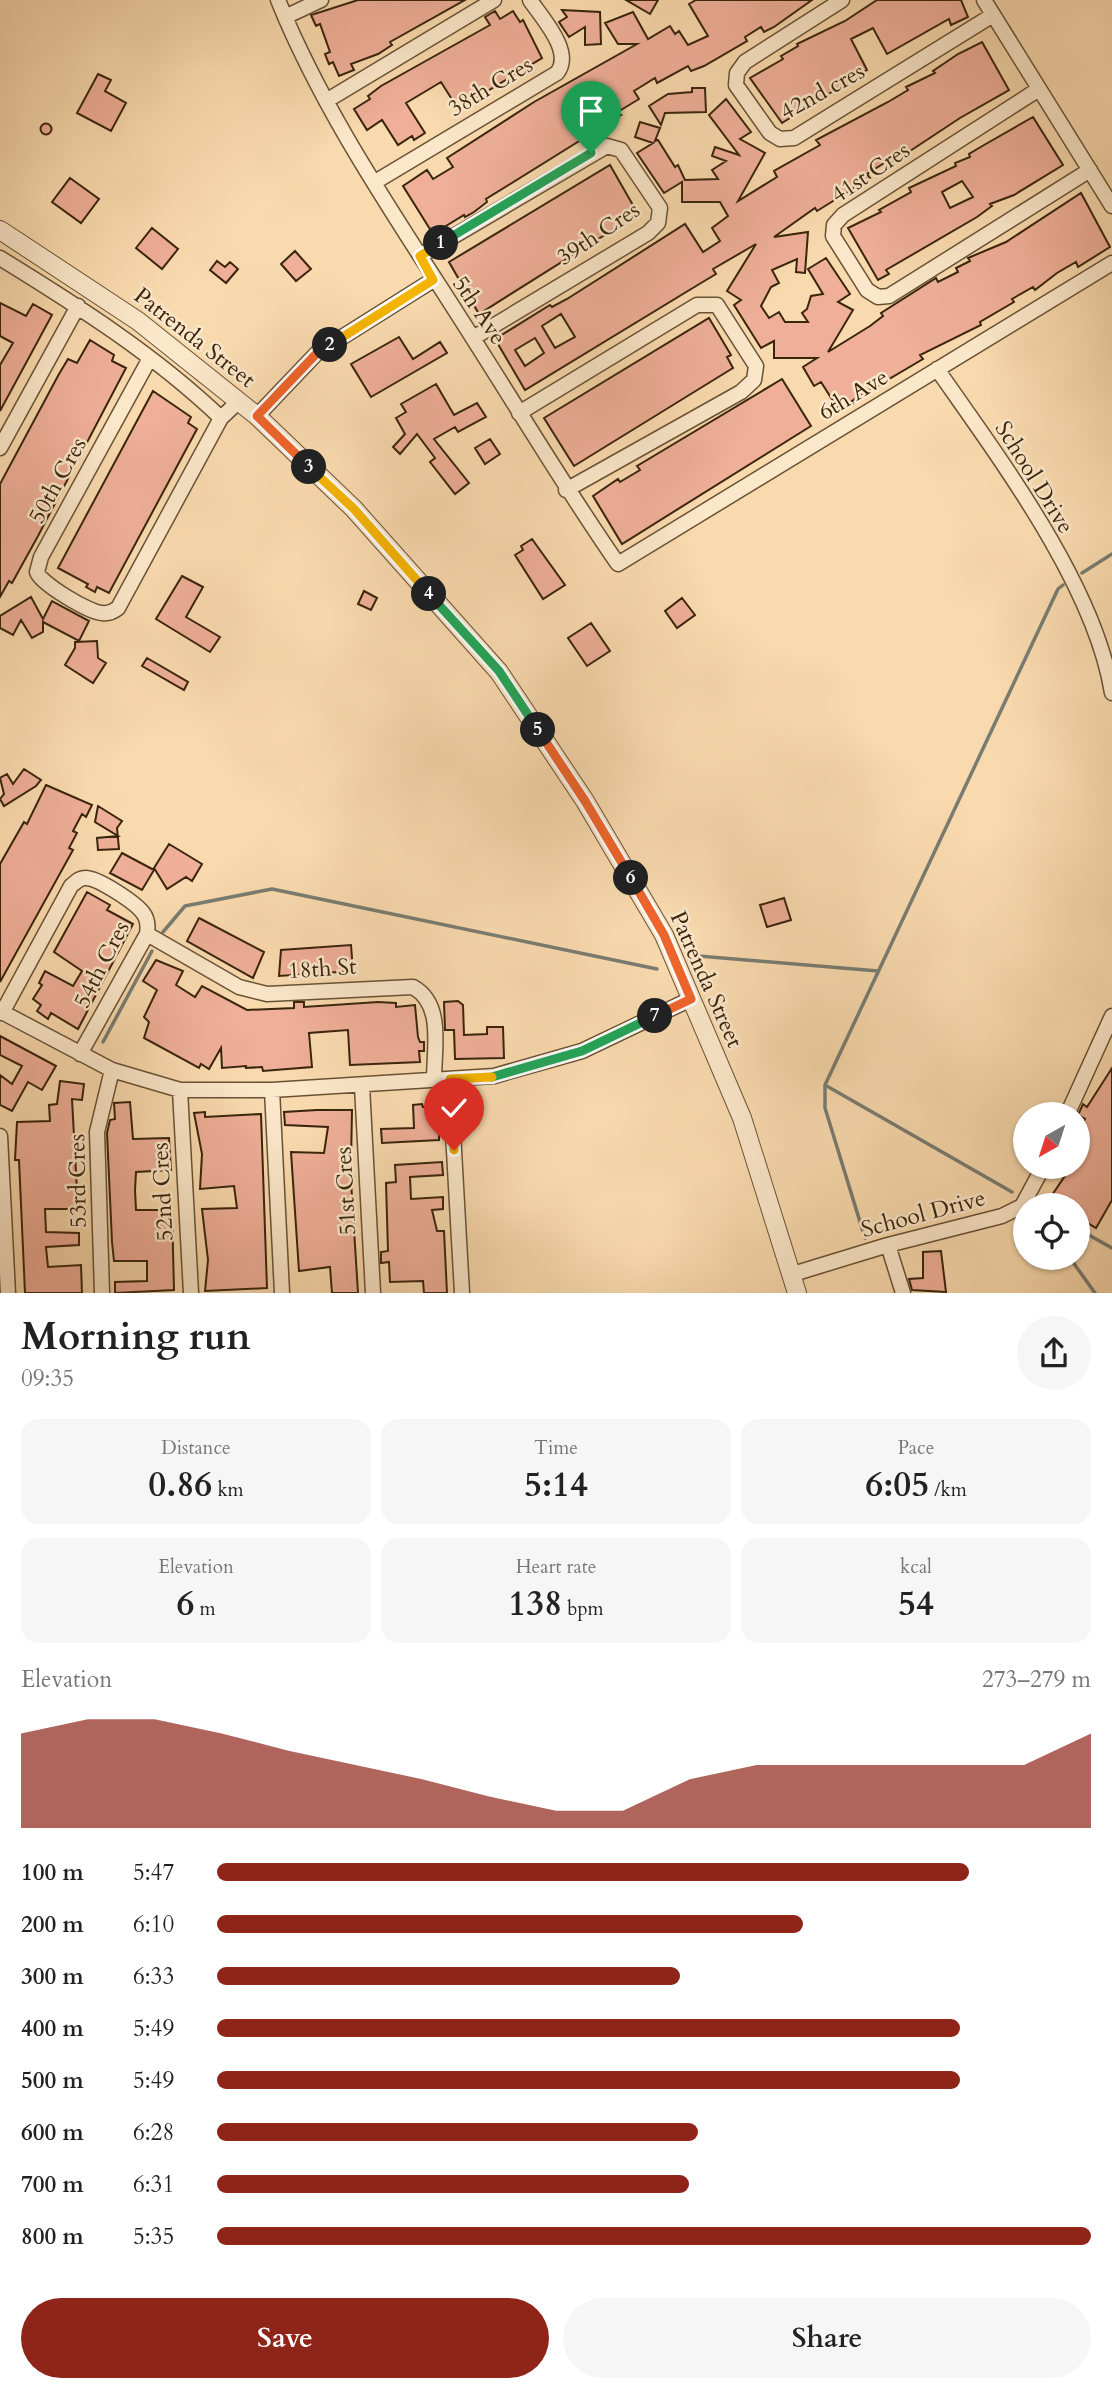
<!DOCTYPE html>
<html lang="en">
<head>
<meta charset="utf-8">
<style>
	:root { --surface:#fff; --page:#f6f6f6; --text:#222; --muted:#767676; --accent:#8f2418 }
	body { margin:0; font-family:Cardo,serif; background:var(--page); color:var(--text); height:100vh; display:flex; flex-direction:column; font-size:26px; white-space:nowrap }
	* { box-sizing:border-box; margin:0 }
	p { font-size:23px; color:var(--muted) }
	.icon { flex:none; width:38px; height:38px; fill:none; stroke:currentColor; stroke-width:2; stroke-linecap:round; stroke-linejoin:round }
	.map { position:relative; height:1293px; overflow:hidden }
	.side { display:flex; flex-direction:column; background:var(--surface); flex:1 }
	.side>* { flex:none }
	.needle { width:46px; rotate:219deg }
	.buttons { position:absolute; left:1013px; top:1102px; display:grid; gap:14px }
	.buttons a { display:grid; place-items:center; width:77px; height:77px; border-radius:50%; background:var(--surface); box-shadow:0 2px 5px #0004; font-size:35px }
	.pin { position:absolute; display:grid; place-items:center; width:60px; height:60px; color:#fff; margin:-72px -30px; border-radius:50% 50% 50% 0; rotate:-45deg; box-shadow:0 0 7px #0007 }
	.pin .icon { rotate:45deg }
	.km { position:absolute; width:35px; height:35px; margin:-18px; border-radius:50%; background:#222; color:#fff; font-size:19px; line-height:35px; text-align:center }
	.round { display:grid; place-items:center; flex:none; width:74px; height:74px; border-radius:37px; background:var(--page) }
	.head { display:flex; align-items:center; justify-content:space-between; height:119px; padding:0 21px }
	h1 { font-size:38px; font-weight:700; line-height:52px }
	.stats { display:grid; grid-template-columns:repeat(3,1fr); gap:10px; height:119px; padding:7px 21px }
	.stats div { display:grid; align-content:center; border-radius:18px; background:var(--page); text-align:center }
	.stats b { font-size:35px; font-weight:700 }
	.stats small { font-size:19px; font-weight:400 }
	.stats p { font-size:19px }
	.chart { height:196px; padding:14px 21px }
	.chart p { display:flex; justify-content:space-between }
	.chart svg { width:100%; height:126px; margin-top:7px; fill:var(--accent); opacity:.7 }
	.action { display:flex; gap:14px; margin-top:auto; padding:14px 21px }
	.action a { flex:1; height:80px; border-radius:42px; background:var(--accent); color:#fff; font-size:28px; font-weight:700; line-height:80px; text-align:center }
	.action a+a { background:var(--page); color:var(--text) }
	ul { padding:0 21px; list-style:none; font-size:23px }
	li { display:grid; grid-template-columns:112px 84px 1fr; align-items:center; height:52px }
	li i { height:18px; border-radius:9px; background:var(--accent) }
	.map>svg:first-child { display:block }
	.lines { fill:none; stroke-linecap:round; stroke-linejoin:round }
	.stream { stroke:#797c72; stroke-width:3.5 }
	.building { fill:#efaf98; stroke:#39240c; stroke-width:2; fill-rule:evenodd }
	.minor-casing { stroke:#695234; stroke-width:17 }
	.tertiary-casing { stroke:#695234; stroke-width:20 }
	.minor { stroke:#fbe7ca; stroke-width:14 }
	.tertiary { stroke:#fbe7ca; stroke-width:18 }
	.split-1-casing { stroke:#fff; stroke-width:14 }
	.split-2-casing { stroke:#fff; stroke-width:14 }
	.split-3-casing { stroke:#fff; stroke-width:14 }
	.split-4-casing { stroke:#fff; stroke-width:14 }
	.split-5-casing { stroke:#fff; stroke-width:14 }
	.split-6-casing { stroke:#fff; stroke-width:14 }
	.split-7-casing { stroke:#fff; stroke-width:14 }
	.split-8-casing { stroke:#fff; stroke-width:14 }
	.split-9-casing { stroke:#fff; stroke-width:14 }
	.split-1 { stroke:#22a559; stroke-width:9 }
	.split-2 { stroke:#f5b400; stroke-width:9 }
	.split-3 { stroke:#f0652b; stroke-width:9 }
	.split-4 { stroke:#f5b400; stroke-width:9 }
	.split-5 { stroke:#22a559; stroke-width:9 }
	.split-6 { stroke:#f0652b; stroke-width:9 }
	.split-7 { stroke:#f0652b; stroke-width:9 }
	.split-8 { stroke:#22a559; stroke-width:9 }
	.split-9 { stroke:#f5b400; stroke-width:9 }
	.labels { text-anchor:middle; stroke-width:5; stroke-linejoin:round; paint-order:stroke }
	.street-label { font-size:23px; fill:#39240c; stroke:#fbe7ca }
</style>
</head>
<body>
<div class="map">
<svg width="1112" height="1293" viewBox="0 0 1112 1293">
	<rect width="100%" height="100%" fill="#f9daae"/>
	<filter id="stains"><feTurbulence type="fractalNoise" baseFrequency=".00286" numOctaves="4"/><feColorMatrix values="0 0 0 0 .2 0 0 0 0 .09 0 0 0 0 .02 0 0 0 .5 -.17"/></filter>
	<radialGradient id="worn" r=".72"><stop offset=".6" stop-color="#630" stop-opacity="0"/><stop offset="1" stop-color="#630" stop-opacity=".3"/></radialGradient>
	<g class="lines">
		<path class="stream" d="M1082,573L1112,554
			M163,932L185,906L272,889L657,969
			M687,955L878,971
			M103,1042L152,951
			M825,1085L1012,1192
			M1078,1229L1112,1248
			M865,1238L825,1108V1085L1058,589L1063,585
			M1070,1258L1095,1293"/>
	</g>
	<path class="building" d="M358,0H465L390,42L392,45L378,54L351,64L354,70L339,76L333,62L329,64L325,54L330,52L320,24L316,26L311,15Z
		M626,0H658L650,14Z
		M696,0H812L774,27L764,32L761,27L745,37L747,41L704,66L691,71L688,66L657,83L655,78L634,91L639,99L616,113L621,115L486,199L487,202L474,212L465,217L464,215L433,234L403,186L427,170L433,179L453,167L447,158L534,102L637,44H618L605,23L633,12L648,39L670,26L675,34L679,31L688,45L708,36L689,4Z
		M877,0H961L968,17L951,25L949,19L887,54L873,28L851,39L867,70L782,123L750,78L783,59L781,56L798,46L797,44L845,21Z
		M562,10L600,12L601,44L585,45V27L569,37L559,22L567,17Z
		M495,11L500,19L513,11L520,22L523,20L542,58L458,109L441,82L406,103L425,133L414,140L412,136L398,145L382,120L367,130L354,109L370,99L368,96L381,86L490,25L485,17Z
		M982,42L1009,90L960,118L901,157L890,163L889,160L867,174L870,178L817,211L815,208L774,237L808,232L805,273L796,272L797,259L772,270L779,283L771,287L761,306L769,318L779,312L785,322H808L802,313L807,309L811,296L823,294L808,269L826,258L850,294L838,302L853,310L828,352L870,326L883,316L881,313L936,278L938,282L958,272L956,268L970,261L968,258L1006,242L1081,193L1110,247L1078,267L1076,262L1057,273L1035,290L1033,287L1012,299L1014,302L980,322L981,325L920,355L923,359L852,401L853,404L840,412L821,382L814,386L803,367L817,358H774V341L761,348L734,305L741,300L727,291L756,244L713,269L716,274L701,283L525,390L495,339L550,305L552,307L567,299L685,224L703,252L720,241L712,228L728,216L720,202H682V182L664,193L637,153L653,143L635,137L640,122L660,128L655,141L658,140L675,167L678,165L685,180L718,179L712,170L726,161L712,156L715,147L739,155L709,115L726,99L751,132L740,139L765,153L738,201L777,177L774,171L820,145L816,140L888,102L908,90L906,87L935,73L933,71L958,54ZM561,314L575,337L555,348L542,326ZM535,338L544,353L525,366L515,350Z
		M98,74L111,80L105,91L126,103L111,131L77,113Z
		M692,88H705L706,112L665,113L661,125L649,106L668,94L692,92Z
		M1033,117L1063,165L1014,195L990,204L992,206L977,217L886,270L889,274L878,280L848,228L881,212L879,210L911,192L909,188L956,166L955,163L970,157L969,154L984,145ZM962,181L973,197L950,208L942,192Z
		M40.5 129a5.5 5.5 0 1 1 11 0a5.5 5.5 0 1 1-11 0Z
		M610,165L638,214L479,314L449,262Z
		M70,178L99,199L81,223L52,202Z
		M152,228L178,249L162,269L136,248Z
		M295,251L311,269L296,281L281,264Z
		M217,261L225,267L230,262L238,269L226,283L210,270Z
		M0,303L26,316L33,304L52,315L0,411V365L13,343L0,336Z
		M709,318L731,355L727,357L733,368L574,466L544,418Z
		M399,337L413,359L440,342L447,353L371,397L351,364Z
		M90,340L114,355L112,361L126,368L38,536L12,583L9,581L0,597V484L59,374L68,359L77,363Z
		M782,379L811,426L622,544L593,496L618,479L620,482L640,470L637,466Z
		M436,384L454,415L477,403L486,417L458,432L455,427L434,439L469,483L455,494L430,462L435,458L417,434L400,454L393,447L405,434L396,418L406,412L401,404Z
		M153,391L191,417L188,423L197,429L109,593L97,587L95,592L86,587L88,584L58,568Z
		M490,439L500,454L485,464L475,448Z
		M532,539L565,585L543,599L515,555L523,550L521,546Z
		M182,576L203,587L186,617L220,637L210,652L156,619Z
		M364,591L377,598L371,610L358,604Z
		M31,597L43,619L52,601L89,621L79,641L43,622V632L32,638L21,620L13,635L0,628V616Z
		M682,598L695,615L677,628L665,611Z
		M591,623L610,651L587,666L568,638Z
		M97,641L98,658L106,663L93,683L65,665L75,648V642Z
		M147,658L188,682L184,690L142,666Z
		M24,769L41,780L36,786L4,806L0,799L4,794L0,778L7,774L13,784Z
		M46,785L92,805L86,817L82,814L73,831L77,833L69,848L73,850L0,982V864L24,822L27,824Z
		M98,806L122,821L117,828L119,849L98,850L97,838L118,836L95,822Z
		M169,844L202,864L192,881L186,877L167,889L154,868Z
		M122,853L154,870L142,890L110,873Z
		M87,892L110,905L107,910L133,924L78,1029L51,1013L48,1019L37,1011L41,1005L33,999L42,985L39,983L45,971L73,986L82,971L54,952Z
		M784,898L791,920L767,927L760,905Z
		M199,918L264,952L253,978L187,941Z
		M351,945L353,971L279,976L281,950Z
		M156,960L183,971L176,985L195,997L202,986L247,1010L294,1008V1002H304V1007L378,1002L396,1003V1007L415,1005L418,1037L420,1042H424V1051H419L420,1062L350,1065L348,1030L309,1033L312,1067L263,1071L262,1067L246,1068V1066L222,1068L221,1048L209,1069L201,1064L199,1068L144,1038L149,1022L144,1017L157,990L143,981Z
		M458,1001L463,1005L464,1035L487,1034V1027H503L504,1058L455,1059L454,1030H445L444,1002Z
		M0,1036L56,1066L42,1090L28,1082L12,1111L0,1105V1075L12,1084L22,1066L0,1055Z
		M1112,1068V1200L1096,1228L1078,1217V1206H1056L1048,1201L1071,1167H1078V1132L1085,1119L1078,1115L1083,1104L1087,1107Z
		M60,1081L84,1084L82,1100L72,1099L78,1209H45L46,1232L79,1233V1245L46,1247L48,1267L81,1265L82,1293H25L19,1160H15L17,1122L50,1121L49,1105L57,1104Z
		M130,1102L133,1139L169,1138L171,1170L136,1172L135,1190L136,1210H172L174,1290L115,1293V1282L147,1281V1261H114L112,1242L107,1133L110,1120L115,1119L114,1103Z
		M422,1104L423,1107L440,1106L439,1140L382,1143L381,1129L414,1128L413,1105Z
		M317,1110H352L351,1164L354,1181H351L358,1293H332L330,1267L299,1271L291,1152L324,1153L328,1127L285,1125L284,1112Z
		M205,1112V1117L261,1114L267,1288L205,1291L208,1260L202,1209L237,1208L234,1186L200,1189L202,1154L194,1113Z
		M442,1162L443,1175L410,1177L411,1199L443,1197V1209L432,1210L437,1231H444L447,1293H424L423,1281L390,1282L389,1262L381,1263V1252L388,1251L386,1183L396,1182L395,1165Z
		M941,1251L946,1292L912,1290L909,1279L923,1278V1252Z"/>
	<g class="lines">
		<g class="minor-casing">
			<path id="minor" d="M278,0C327,121 405,230 474,340C522,415 567,491 618,564L1112,263
				M842,0L745,62L737,73L736,85L770,133L780,139L794,138L993,15
				M984,0L1112,206
				M285,17L321,0
				M1039,89L843,215L834,225L833,236L867,290L878,297L889,296L1090,170
				M326,101L494,0
				M375,182L557,73C574,52 542,18 530,0
				M420,256L607,146L621,150L660,208L658,223L648,233L473,338
				M0,258C78,306 155,355 221,418L239,401
				M150,358L41,557L37,572C40,583 90,613 102,613C109,614 113,612 118,608L221,418
				M937,369C999,458 1095,585 1112,693
				M519,413L697,305H717L756,366L754,380L741,392L566,490
				M257,416L317,353L433,280
				M0,448L78,306
				M147,934L239,987L267,994L413,987C444,1004 434,1048 434,1080
				M0,1011L112,1070L180,1090H272L494,1076L582,1051L691,999
				M2,1013L71,886C76,882 79,878 85,878C97,877 136,903 143,913C148,919 148,927 147,934L80,1054
				M450,1079L462,1293
				M362,1086L373,1293
				M180,1090L191,1293
				M272,1090L282,1293
				M1067,1115L1112,1016
				M0,1136L8,1293
				M888,1245L903,1293
				M793,1274L888,1245L1002,1216L1022,1206L1043,1167
				M102,1293L97,1132L112,1070"/>
		</g>
		<g class="tertiary-casing">
			<path id="tertiary" d="M0,230L138,321L257,416L354,509L499,672L585,801L664,935L742,1118L797,1293"/>
		</g>
		<use href="#minor" class="minor"/>
		<use href="#tertiary" class="tertiary"/>
	</g>
	<g class="lines">
		<g class="split-1-casing">
			<path id="split-1" d="M441,243L591,153"/>
		</g>
		<g class="split-2-casing">
			<path id="split-2" d="M330,345L433,280L420,256L441,243"/>
		</g>
		<g class="split-3-casing">
			<path id="split-3" d="M309,467L257,416L317,353L330,345"/>
		</g>
		<g class="split-4-casing">
			<path id="split-4" d="M309,467L354,509L429,594"/>
		</g>
		<g class="split-5-casing">
			<path id="split-5" d="M429,594L499,671L538,730"/>
		</g>
		<g class="split-6-casing">
			<path id="split-6" d="M538,730L585,801L631,878"/>
		</g>
		<g class="split-7-casing">
			<path id="split-7" d="M631,878L664,935L691,999L655,1016"/>
		</g>
		<g class="split-8-casing">
			<path id="split-8" d="M492,1077L582,1051L655,1016"/>
		</g>
		<g class="split-9-casing">
			<path id="split-9" d="M454,1150L450,1079L492,1077"/>
		</g>
		<use href="#split-1" class="split-1"/>
		<use href="#split-2" class="split-2"/>
		<use href="#split-3" class="split-3"/>
		<use href="#split-4" class="split-4"/>
		<use href="#split-5" class="split-5"/>
		<use href="#split-6" class="split-6"/>
		<use href="#split-7" class="split-7"/>
		<use href="#split-8" class="split-8"/>
		<use href="#split-9" class="split-9"/>
	</g>
	<g class="labels">
		<g class="street-label">
			<text transform="translate(490 86) rotate(-31)" y="8">38th Cres</text>
			<text transform="translate(822 91) rotate(-29)" y="8">42nd cres</text>
			<text transform="translate(870 172) rotate(-34)" y="8">41st Cres</text>
			<text transform="translate(598 233) rotate(-34)" y="8">39th Cres</text>
			<text transform="translate(480 310) rotate(56)" y="8">5th Ave</text>
			<text transform="translate(195 337) rotate(38)" y="8">Patrenda Street</text>
			<text transform="translate(853 394) rotate(-31)" y="8">6th Ave</text>
			<text transform="translate(1035 477) rotate(58)" y="8">School Drive</text>
			<text transform="translate(57 480) rotate(-61)" y="8">50th Cres</text>
			<text transform="translate(101 964) rotate(-63)" y="8">54th Cres</text>
			<text transform="translate(322 968) rotate(-4)" y="8">18th St</text>
			<text transform="translate(707 979) rotate(66)" y="8">Patrenda Street</text>
			<text transform="translate(77 1181) rotate(-91)" y="8">53rd Cres</text>
			<text transform="translate(345 1191) rotate(-93)" y="8">51st Cres</text>
			<text transform="translate(162 1192) rotate(-93)" y="8">52nd Cres</text>
			<text transform="translate(923 1213) rotate(-15)" y="8">School Drive</text>
		</g>
	</g>
	<rect width="100%" height="100%" filter="url(#stains)"/>
	<rect width="100%" height="100%" fill="url(#worn)"/>
</svg>
<div class="buttons">
<a><svg class="needle" viewBox="-14 -14 28 28"><path d="M0-13l5 13h-10z" fill="#e53935"/><path d="M0 13l5-13h-10z" fill="#767676"/></svg></a>
<a><svg class="icon" aria-label="locate" viewBox="0 0 24 24"><circle cx="12" cy="12" r="6"/><path d="M12 2v4M12 18v4M2 12h4M18 12h4"/></svg></a>
</div>
<div class="pin" style="left:591px;top:153px;background:#1e9e55"><svg class="icon" aria-label="arrive" viewBox="0 0 24 24"><path d="M6 21V4h12l-3 4 3 4H6"/></svg></div>
<div class="pin" style="left:454px;top:1150px;background:#d93025"><svg class="icon" aria-label="check" viewBox="0 0 24 24"><path d="M5 12l5 5 9-10"/></svg></div>
<b class="km" style="left:441px;top:243px">1</b>
<b class="km" style="left:330px;top:345px">2</b>
<b class="km" style="left:309px;top:467px">3</b>
<b class="km" style="left:429px;top:594px">4</b>
<b class="km" style="left:538px;top:730px">5</b>
<b class="km" style="left:631px;top:878px">6</b>
<b class="km" style="left:655px;top:1016px">7</b>
</div>
<section class="side">
<div class="head"><div><h1>Morning run</h1><p>09:35</p></div><a class="round"><svg class="icon" aria-label="share" viewBox="0 0 24 24"><path d="M12 15V3M7 8l5-5 5 5M5 13v7h14v-7"/></svg></a></div>
<div class="stats">
<div><p>Distance</p><b>0.86<small> km</small></b></div>
<div><p>Time</p><b>5:14</b></div>
<div><p>Pace</p><b>6:05<small> /km</small></b></div>
</div>
<div class="stats">
<div><p>Elevation</p><b>6<small> m</small></b></div>
<div><p>Heart rate</p><b>138<small> bpm</small></b></div>
<div><p>kcal</p><b>54</b></div>
</div>
<div class="chart"><p><span>Elevation</span>273–279 m</p>
<svg viewBox="0 0 160 44" preserveAspectRatio="none"><path d="M0 44V11L10 6L20 6L30 11L40 17L50 22L60 27L70 33L80 38L90 38L100 27L110 22L120 22L130 22L140 22L150 22L160 11V44z"/></svg>
</div>
<ul>
<li><b>100 m</b>5:47<i style="width:86%"></i></li>
<li><b>200 m</b>6:10<i style="width:67%"></i></li>
<li><b>300 m</b>6:33<i style="width:53%"></i></li>
<li><b>400 m</b>5:49<i style="width:85%"></i></li>
<li><b>500 m</b>5:49<i style="width:85%"></i></li>
<li><b>600 m</b>6:28<i style="width:55%"></i></li>
<li><b>700 m</b>6:31<i style="width:54%"></i></li>
<li><b>800 m</b>5:35<i style="width:100%"></i></li>
</ul>
<div class="action"><a>Save</a><a>Share</a></div>
</section>
</body>
</html>
